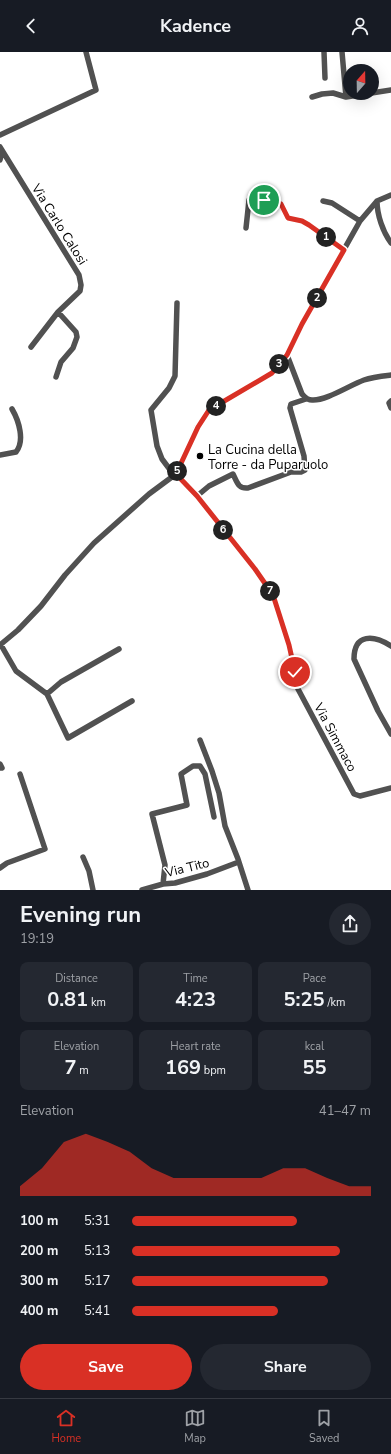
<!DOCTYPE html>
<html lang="en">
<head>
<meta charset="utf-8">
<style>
	:root { --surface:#171b24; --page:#242831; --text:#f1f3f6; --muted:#9ea1a6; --line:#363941; --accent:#d93025 }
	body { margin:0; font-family:"Nunito Sans",sans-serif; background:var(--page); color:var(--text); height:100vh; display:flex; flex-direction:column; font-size:15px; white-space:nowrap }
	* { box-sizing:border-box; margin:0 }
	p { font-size:13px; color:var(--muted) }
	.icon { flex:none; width:22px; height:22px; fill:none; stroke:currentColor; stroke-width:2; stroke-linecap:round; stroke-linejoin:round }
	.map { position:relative; height:838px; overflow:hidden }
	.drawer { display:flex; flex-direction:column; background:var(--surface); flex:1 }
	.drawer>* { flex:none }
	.needle { width:26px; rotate:20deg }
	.controls { position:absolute; left:343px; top:12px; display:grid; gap:8px }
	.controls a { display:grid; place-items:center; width:36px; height:36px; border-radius:50%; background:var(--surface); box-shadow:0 4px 16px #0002; font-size:20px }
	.pin { position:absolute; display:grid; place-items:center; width:34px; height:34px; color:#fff; margin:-17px; border:2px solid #fff; border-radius:50%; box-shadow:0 1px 4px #0007 }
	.km { position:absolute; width:20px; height:20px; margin:-10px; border-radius:50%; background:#222; color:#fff; font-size:11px; line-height:20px; text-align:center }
	.round { display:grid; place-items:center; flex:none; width:42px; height:42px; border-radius:21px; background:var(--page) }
	.overview { display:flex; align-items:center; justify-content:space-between; height:68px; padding:0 20px }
	h1 { font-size:22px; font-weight:700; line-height:30px }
	.metrics { display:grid; grid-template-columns:repeat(3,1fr); gap:6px; height:68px; padding:4px 20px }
	.metrics div { display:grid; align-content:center; border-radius:8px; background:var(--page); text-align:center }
	.metrics b { font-size:20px; font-weight:700 }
	.metrics small { font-size:11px; font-weight:400 }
	.metrics p { font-size:11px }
	.chart { height:112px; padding:8px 20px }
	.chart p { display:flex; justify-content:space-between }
	.chart svg { width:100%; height:72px; margin-top:4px; fill:var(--accent); opacity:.7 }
	.primary-button { display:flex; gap:8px; margin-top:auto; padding:8px 20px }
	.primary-button a { flex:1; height:46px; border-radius:24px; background:var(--accent); color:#fff; font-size:16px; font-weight:700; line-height:46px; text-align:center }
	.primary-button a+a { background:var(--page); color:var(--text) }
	ul { padding:0 20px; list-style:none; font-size:13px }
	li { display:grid; grid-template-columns:64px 48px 1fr; align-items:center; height:30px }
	li i { height:10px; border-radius:5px; background:var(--accent) }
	header { display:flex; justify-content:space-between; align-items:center; height:52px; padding:0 20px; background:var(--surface); font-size:18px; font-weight:700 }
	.dock { display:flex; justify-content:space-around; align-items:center; height:56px; border-top:1px solid var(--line); background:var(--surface); font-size:11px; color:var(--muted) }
	.dock a { display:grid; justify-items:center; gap:2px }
	.dock .selected { color:var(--accent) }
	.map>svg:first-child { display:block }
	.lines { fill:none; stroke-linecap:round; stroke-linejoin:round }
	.minor { stroke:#515151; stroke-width:5.5 }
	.route-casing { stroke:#fff; stroke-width:8 }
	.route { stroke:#d93025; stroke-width:5 }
	.poi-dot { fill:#000; stroke:#fff; stroke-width:1.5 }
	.labels { text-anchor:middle; stroke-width:3; stroke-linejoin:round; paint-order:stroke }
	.street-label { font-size:13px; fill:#000; stroke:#fff }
	.poi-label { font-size:13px; fill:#000; stroke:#fff; text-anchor:start }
</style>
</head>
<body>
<header><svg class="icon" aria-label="back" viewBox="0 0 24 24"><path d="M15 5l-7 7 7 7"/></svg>Kadence<svg class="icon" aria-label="person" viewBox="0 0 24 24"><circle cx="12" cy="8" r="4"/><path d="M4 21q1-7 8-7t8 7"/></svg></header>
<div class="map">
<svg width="391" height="838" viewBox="0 0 391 838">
	<rect width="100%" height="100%" fill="#fff"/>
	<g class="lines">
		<path class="minor" d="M324,0L325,26
			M342,0L346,45
			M312,45L322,42L333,41L346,45L391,38
			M0,83L96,38L86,0
			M0,95L79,223L81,233L80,239L58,260L31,295
			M0,108L2,99
			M323,149L332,151L360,169
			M377,149C377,163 383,180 391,191
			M246,176L249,148L279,151L281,152L288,166L303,169L309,173L344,198
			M177,251L175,324L169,336L151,358L157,394L162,407L171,419L176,422L197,444L255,517L273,543L289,593L298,637L354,742L360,744L391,736
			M287,303L302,342C305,345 307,348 312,348C326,349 350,333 364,328C372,325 382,324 391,323
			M56,325L61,310L73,296L77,285L76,280L58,260
			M391,349L389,351L391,356
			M0,403L16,400C25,389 19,369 12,357
			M197,444L209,434L233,422C237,430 238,437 248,436L291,420H301L305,418L304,404L290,356L291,352L306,347
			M0,593L18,578L41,554L65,523L94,491L149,442L176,422L197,375L209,358L272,321L287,303L302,272L360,169L377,149L391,143
			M1,593L16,619L47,642L68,686L132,649
			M391,594C374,583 354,581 354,607L378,659L391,682
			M47,642L61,630L119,597
			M200,688L212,719L219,741L225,774L238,807L248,838
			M0,712L2,716H0
			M83,805L89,819L93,838
			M0,816L7,811L45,797L20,722
			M163,832L165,813L152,762L187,753L181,722L193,714H200L205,722L214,765
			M142,838L163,832L175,831L207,822L236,811"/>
	</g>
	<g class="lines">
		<g class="route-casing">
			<path id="route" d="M264,148L281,152L288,166L302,169L309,173L344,198L302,272L287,303L272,321L209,358L198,375L176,422L197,444L255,517L273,543L289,593L295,620"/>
		</g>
		<use href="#route" class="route"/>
	</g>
	<circle class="poi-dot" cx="200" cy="404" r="4"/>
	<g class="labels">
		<g class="street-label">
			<text transform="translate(60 172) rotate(58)" y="5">Via Carlo Calosi</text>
			<text transform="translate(336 685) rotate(62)" y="5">Via Simmaco</text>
			<text transform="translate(187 815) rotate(-14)" y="5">Via Tito</text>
		</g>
		<g class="poi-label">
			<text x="208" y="402">La Cucina della<tspan x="208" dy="15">Torre - da Puparuolo</tspan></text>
		</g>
	</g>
</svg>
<div class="controls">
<a><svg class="needle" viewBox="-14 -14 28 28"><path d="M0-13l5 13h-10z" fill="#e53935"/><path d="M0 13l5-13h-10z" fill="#9ea1a6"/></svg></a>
</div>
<div class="pin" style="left:264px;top:148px;background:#1e9e55"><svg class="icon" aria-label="arrive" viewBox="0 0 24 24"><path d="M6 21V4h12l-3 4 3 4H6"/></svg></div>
<div class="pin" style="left:295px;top:620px;background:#d93025"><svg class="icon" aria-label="check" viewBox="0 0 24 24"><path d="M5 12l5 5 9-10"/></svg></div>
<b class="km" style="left:326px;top:185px">1</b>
<b class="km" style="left:317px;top:246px">2</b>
<b class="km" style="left:279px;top:312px">3</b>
<b class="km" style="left:216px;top:354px">4</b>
<b class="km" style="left:177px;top:419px">5</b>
<b class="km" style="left:223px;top:478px">6</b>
<b class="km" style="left:270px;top:539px">7</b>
</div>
<section class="drawer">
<div class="overview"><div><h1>Evening run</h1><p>19:19</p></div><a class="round"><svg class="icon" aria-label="share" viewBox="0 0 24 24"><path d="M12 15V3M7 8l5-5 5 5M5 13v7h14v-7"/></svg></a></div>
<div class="metrics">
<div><p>Distance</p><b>0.81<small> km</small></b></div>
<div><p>Time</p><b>4:23</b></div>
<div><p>Pace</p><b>5:25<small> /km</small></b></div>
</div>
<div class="metrics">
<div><p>Elevation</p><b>7<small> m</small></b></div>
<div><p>Heart rate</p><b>169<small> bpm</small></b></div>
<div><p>kcal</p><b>55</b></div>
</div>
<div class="chart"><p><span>Elevation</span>41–47 m</p>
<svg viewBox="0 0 160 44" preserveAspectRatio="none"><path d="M0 44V38L10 27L20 11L30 6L40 11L50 17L60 27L70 33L80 33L90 33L100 33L110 33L120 27L130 27L140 33L150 38L160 38V44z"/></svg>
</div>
<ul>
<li><b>100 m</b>5:31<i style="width:69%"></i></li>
<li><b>200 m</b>5:13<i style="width:87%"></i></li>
<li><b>300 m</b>5:17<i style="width:82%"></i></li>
<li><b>400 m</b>5:41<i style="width:61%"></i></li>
</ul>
<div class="primary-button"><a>Save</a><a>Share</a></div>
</section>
<nav class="dock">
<a class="selected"><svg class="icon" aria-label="home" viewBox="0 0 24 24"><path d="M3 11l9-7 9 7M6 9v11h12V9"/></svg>Home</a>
<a><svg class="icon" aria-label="map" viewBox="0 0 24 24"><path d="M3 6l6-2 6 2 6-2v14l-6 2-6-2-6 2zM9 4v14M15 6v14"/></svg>Map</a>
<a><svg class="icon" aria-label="saved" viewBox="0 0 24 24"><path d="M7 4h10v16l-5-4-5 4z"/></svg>Saved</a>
</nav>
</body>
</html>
